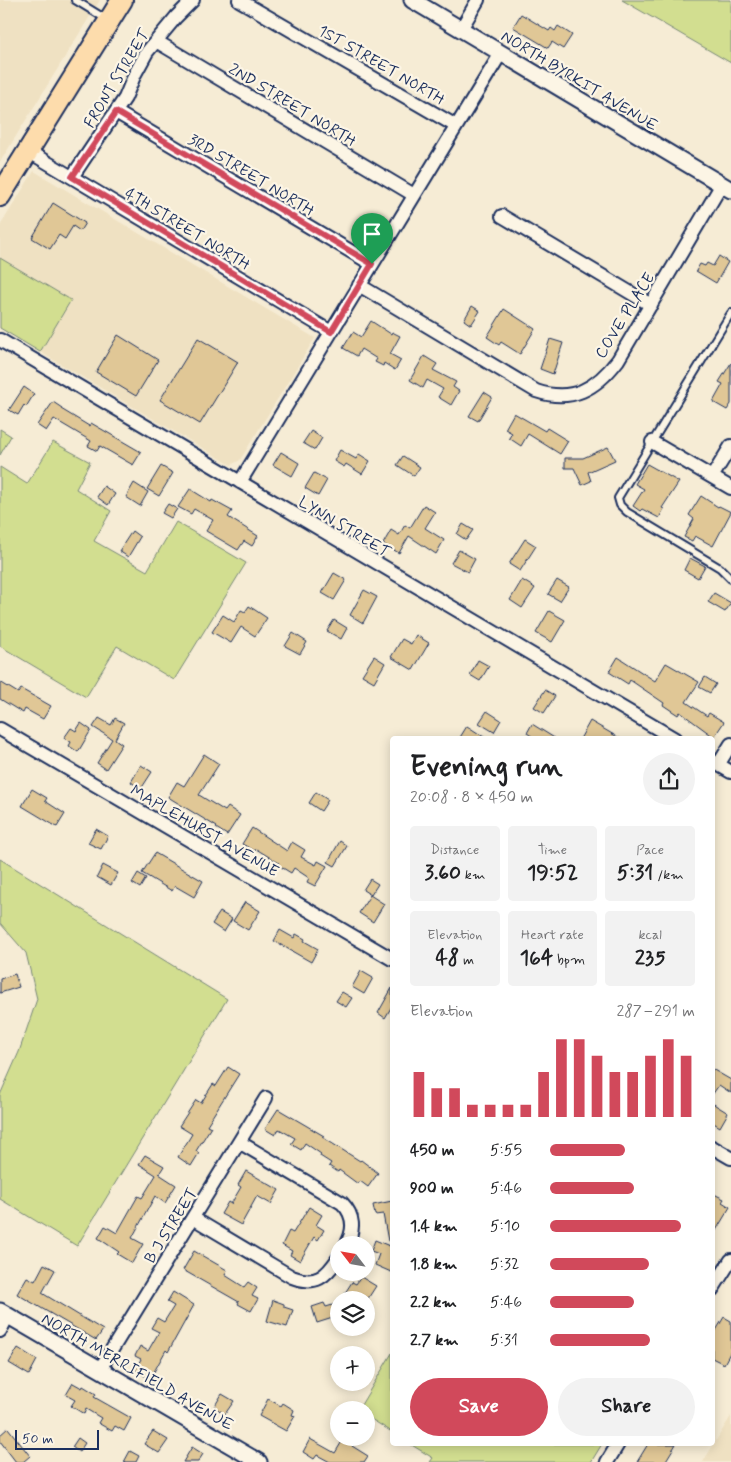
<!DOCTYPE html>
<html lang="en">
<head>
<meta charset="utf-8">
<style>
	:root { --surface:#fff; --page:#f2f2f2; --text:#202124; --muted:#757577; --accent:#d1495b }
	body { margin:0; font-family:Mynerve,sans-serif; background:var(--page); color:var(--text); height:100vh; display:flex; flex-direction:column; font-size:19px; white-space:nowrap }
	* { box-sizing:border-box; margin:0 }
	p { font-size:16px; color:var(--muted) }
	.icon { flex:none; width:28px; height:28px; fill:none; stroke:currentColor; stroke-width:2; stroke-linecap:round; stroke-linejoin:round }
	.map { position:relative; flex:1; overflow:hidden }
	.drawer { position:absolute; left:390px; top:736px; width:325px; height:710px; display:flex; flex-direction:column; background:var(--surface); border-radius:5px; box-shadow:0 2px 12px #0003 }
	.drawer>* { flex:none }
	.needle { width:32px; rotate:301deg }
	.buttons { position:absolute; left:330px; top:1236px; display:grid; gap:10px }
	.buttons a { display:grid; place-items:center; width:45px; height:45px; border-radius:50%; background:var(--surface); box-shadow:0 2px 12px #0003; font-size:25px }
	.scale { position:absolute; left:15px; bottom:12px; width:84px; box-sizing:border-box; padding-left:5px; border:2px solid #1b2f5e; border-top:0; font-size:14px; line-height:18px; white-space:nowrap; color:#1b2f5e; -webkit-text-stroke:4px #fcf5e5; paint-order:stroke }
	.pin { position:absolute; display:grid; place-items:center; width:42px; height:42px; color:#fff; margin:-51px -21px; border-radius:50% 50% 50% 0; rotate:-45deg; box-shadow:0 0 5px #0007 }
	.pin .icon { rotate:45deg }
	.round { display:grid; place-items:center; flex:none; width:52px; height:52px; border-radius:26px; background:var(--page) }
	.summary { display:flex; align-items:center; justify-content:space-between; height:85px; padding:0 20px }
	h1 { font-size:28px; font-weight:700; line-height:38px }
	.metrics { display:grid; grid-template-columns:repeat(3,1fr); gap:8px; height:85px; padding:5px 20px }
	.metrics div { display:grid; align-content:center; border-radius:5px; background:var(--page); text-align:center }
	.metrics b { font-size:21px; font-weight:700 }
	.metrics small { font-size:14px; font-weight:400 }
	.metrics p { font-size:14px }
	.chart { height:140px; padding:10px 20px }
	.chart p { display:flex; justify-content:space-between }
	.chart svg { width:100%; height:90px; margin-top:5px; stroke:var(--accent); stroke-width:6 }
	.button { display:flex; gap:10px; margin-top:auto; padding:10px 20px }
	.button a { flex:1; height:58px; border-radius:30px; background:var(--accent); color:#fff; font-size:20px; font-weight:700; line-height:58px; text-align:center }
	.button a+a { background:var(--page); color:var(--text) }
	ul { padding:0 20px; list-style:none; font-size:16px }
	li { display:grid; grid-template-columns:80px 60px 1fr; align-items:center; height:38px }
	li i { height:12px; border-radius:6px; background:var(--accent) }
	.map>svg:first-child { display:block }
	.built { fill:#efe1c2 }
	.green { fill:#d2de90; stroke:#768677 }
	.building { fill:#e0c796; stroke:#1b2f5e }
	.lines { fill:none; stroke-linecap:round; stroke-linejoin:round }
	.service-casing { stroke:#1b2f5e; stroke-width:10 }
	.minor-casing { stroke:#1b2f5e; stroke-width:16 }
	.tertiary-casing { stroke:#1b2f5e; stroke-width:19 }
	.primary-casing { stroke:#1b2f5e; stroke-width:24 }
	.service { stroke:#fcf5e5; stroke-width:6 }
	.minor { stroke:#fcf5e5; stroke-width:12 }
	.tertiary { stroke:#fcf5e5; stroke-width:15 }
	.primary { stroke:#fddcac; stroke-width:20 }
	.route-casing { stroke:#fff; stroke-width:10 }
	.route { stroke:#d1495b; stroke-width:6 }
	.labels { text-anchor:middle; stroke-width:4.5; stroke-linejoin:round; paint-order:stroke }
	.street-label { font-size:16px; fill:#1b2f5e; stroke:#fcf5e5 }
</style>
</head>
<body>
<div class="map">
<svg width="731" height="1462" viewBox="0 0 731 1462">
	<rect width="100%" height="100%" fill="#f6ecd5"/>
	<filter id="ink" filterUnits="userSpaceOnUse"><feTurbulence type="fractalNoise" baseFrequency=".02" numOctaves="2"/><feDisplacementMap in="SourceGraphic" scale="10" xChannelSelector="R" yChannelSelector="G"/><feConvolveMatrix kernelMatrix="1 2 1 2 8 2 1 2 1" color-interpolation-filters="sRGB"/></filter>
	<g filter="url(#ink)">
		<path class="built" d="M0,0H100L0,162Z
			M34,171L315,338L240,460L231,465L40,352L71,300L0,258V226Z
			M731,1416V1462H703Z"/>
		<path class="green" d="M622,0H731V63Z
			M0,258L71,300L40,352L0,328Z
			M0,429L11,436L0,455Z
			M53,442L90,462L76,489L111,511L94,541L147,571L176,522L246,563L174,680L117,646L86,697L0,646V467L27,484Z
			M0,859L227,999L77,1246L0,1199V1095L19,1052L37,999L26,953L0,923Z
			M392,1353V1432L366,1416V1410H358Z
			M410,1444H602L591,1462H430L433,1458Z"/>
		<path class="building" d="M521,14L549,31L551,28L555,31L558,26L572,35L563,49L552,42L548,48L513,27Z
			M53,203L85,223L80,231L73,226L65,239L59,235L50,249L32,238Z
			M719,256L728,262L716,283L696,271L700,264L705,266L707,263L713,266Z
			M472,306L480,311L471,325L464,320Z
			M504,309L535,329L520,354L501,342L499,345L487,337Z
			M371,321L391,334L392,332L400,336L390,354L401,360L395,370L384,363L383,366L375,362L377,359L361,349L357,356L343,348L353,332L361,337Z
			M118,335L158,360L136,396L96,372Z
			M198,338L238,362L200,424L160,400Z
			M550,339L563,343L553,374L540,369Z
			M424,356L437,364L433,370L456,382L453,387L459,391L451,405L438,397L443,389L427,380L423,388L410,380Z
			M731,363V404L727,410L713,402L723,384L719,382Z
			M24,387L34,394L26,407L24,405L18,415L9,410Z
			M484,392L492,397L478,421L469,416Z
			M53,402L62,408L61,409L89,426L91,423L141,452L133,465L100,446L97,451L88,446L91,441L54,419L46,431L37,425Z
			M514,413L545,431L547,428L568,441L560,454L528,434L521,446L509,438L512,433L505,429Z
			M311,431L322,438L315,450L303,443Z
			M608,447L615,460L588,472L591,481L582,485L574,468H565V458H583Z
			M340,450L356,459L359,454L370,461L362,474L346,464L344,467L334,461Z
			M281,452L299,463L292,476L273,465Z
			M403,456L420,467L414,476L397,465Z
			M647,464L679,482L662,508L664,509L659,518L642,509L640,511L633,506L644,489L635,484Z
			M161,466L173,473L159,496L147,489Z
			M314,473L327,480L318,496L305,488Z
			M134,483L148,492L140,506L126,497Z
			M104,486L115,494L108,505L97,497Z
			M190,489L211,502L212,500L232,511L228,517L258,536L252,546L244,541L238,550L206,531L213,520L194,509L191,514L178,507Z
			M701,496L718,507L719,506L731,512L713,546L695,536L692,541L684,537L694,519L689,515Z
			M168,504L177,509L171,518L162,513Z
			M424,505L435,512L425,528L444,540L436,554L409,536L399,553L383,544L391,530L399,535L405,525L410,528Z
			M463,524L473,530L466,540L457,534Z
			M132,531L140,537L128,557L119,551Z
			M525,539L536,546L520,571L509,564Z
			M459,550L475,559L468,572L451,563Z
			M690,558L705,566L698,578L684,570Z
			M334,573L346,580L334,600L322,593Z
			M522,580L535,588L522,608L510,600Z
			M557,580L569,587L560,601L548,594Z
			M364,590L377,597L363,623L350,615Z
			M714,593L731,603L725,612L708,602Z
			M249,606L267,618L255,636L241,627L231,643L212,632L223,615L234,622L241,610L245,612Z
			M549,611L565,620L552,642L536,633Z
			M334,620L347,628L341,639L327,631Z
			M293,633L307,642L300,654L285,646Z
			M416,635L429,643L413,670L391,657L402,639L411,644Z
			M374,656L385,663L374,682L362,675Z
			M618,657L655,681L666,663L699,682L686,702L707,716L709,713L724,722L714,737L680,712L678,715L663,705L664,703L630,680L628,684L609,672Z
			M478,660L489,666L480,681L470,675Z
			M705,677L716,684L710,693L699,687Z
			M0,682L18,693L21,689L51,706L43,719L25,709L23,713L0,699Z
			M545,690L555,696L544,713L534,707Z
			M487,711L501,720L494,732L479,723Z
			M99,718L111,725L115,718L124,723L115,739L122,744L106,769L97,763L112,739L93,727Z
			M590,721L621,739H580Z
			M81,723L91,730L78,752L69,746L71,742L64,738L71,728L76,731Z
			M532,724L556,739H536L527,733Z
			M467,726L487,739H459Z
			M204,754L219,764L199,795L225,811L228,807L240,815L227,835L216,828L217,827L168,797L177,782L184,786Z
			M141,765L152,772L141,789L131,782Z
			M32,789L47,798L45,801L65,814L57,827L22,806Z
			M316,792L328,800L321,811L309,803Z
			M252,828L287,851L292,842L305,850L301,857L316,865L318,861L327,866L315,886L307,882L309,878L294,868L291,873L278,865L279,863L256,849L255,851L242,844Z
			M96,829L108,836L101,849L88,843Z
			M340,841L347,846L335,866L328,862Z
			M155,853L203,881L194,897L175,886L172,891L142,873Z
			M103,865L118,873L111,885L97,877Z
			M138,873L146,878L140,888L132,883Z
			M370,879L378,884L371,895L363,890Z
			M370,895L384,904L373,922L359,913Z
			M245,902L260,911L248,930L233,921Z
			M220,912L232,919L224,932L212,924Z
			M280,930L294,938L296,934L305,939L304,941L318,949L311,962L274,941Z
			M361,971L373,978L364,994L352,987Z
			M15,974L19,987L0,993V979Z
			M392,988V1006L385,1018L378,1013Z
			M342,992L352,998L346,1007L336,1001Z
			M228,1067L239,1074L207,1125L211,1127L196,1151L199,1153L191,1166L178,1157L192,1134L179,1126L196,1100L201,1103L213,1084L216,1086Z
			M712,1069L731,1080V1093L719,1085L712,1095Z
			M712,1103L728,1113L720,1127L712,1122Z
			M278,1109L324,1136L322,1137L360,1161L361,1160L378,1173L368,1187L360,1181L358,1184L339,1170L338,1172L329,1166L331,1163L320,1156L321,1154L305,1143L301,1150L291,1144L295,1138L279,1129L275,1135L265,1129Z
			M145,1155L164,1166L159,1174L176,1185L165,1203L155,1196L132,1238L143,1244L132,1263L117,1254L119,1252L98,1238L105,1226L117,1233L138,1196L142,1198L156,1175L139,1164Z
			M246,1171L279,1190L271,1204L257,1196L241,1225L221,1214L228,1202L231,1204L241,1187L238,1185Z
			M712,1193L724,1199L722,1202L730,1207L712,1237Z
			M392,1201V1241H388L383,1214L375,1215L373,1205Z
			M309,1207L322,1215L316,1225L324,1230L318,1240L314,1237L300,1261L290,1255L292,1251L282,1245L289,1231L293,1233Z
			M375,1240L392,1247V1267L391,1272L375,1265L379,1254L371,1251Z
			M194,1251L227,1270L225,1275L244,1287L248,1282L257,1288L252,1296L258,1299L251,1311L238,1304L239,1302L183,1270Z
			M44,1264L55,1270L42,1293L103,1330L96,1340L17,1294L27,1277L35,1281Z
			M361,1277L376,1286L367,1300H356L345,1293L352,1282L356,1284Z
			M173,1292L194,1305L168,1352L166,1350L150,1379L135,1370L141,1359L135,1356L140,1346L148,1351L159,1332L151,1328L157,1318L164,1322L174,1306L167,1302Z
			M273,1300L284,1304V1307L293,1310L287,1327L267,1321Z
			M324,1303L326,1307L336,1304L339,1316L317,1323L312,1307Z
			M724,1317L731,1321V1351L724,1364L712,1358V1337Z
			M18,1348L37,1360L29,1375L9,1363Z
			M73,1383L82,1388L83,1386L96,1394L94,1397L131,1418L124,1431L115,1426L112,1431L98,1423L101,1418L86,1409L84,1414L71,1406L75,1400L66,1395Z
			M222,1394L234,1401L225,1414L214,1407Z
			M268,1399L281,1406L283,1403L294,1410L292,1415L295,1416L286,1431L259,1416Z
			M8,1428L30,1456L23,1462H16L0,1441V1435Z
			M153,1431L168,1440L159,1453L144,1444Z
			M78,1438L85,1443L79,1452L72,1447Z
			M344,1438H357L352,1446L368,1456L364,1462H330L317,1455L314,1459L303,1452L310,1439L335,1453Z
			M648,1444H676L665,1462H637Z
			M192,1447L203,1454L198,1462H183Z
			M130,1451L139,1456L136,1462H124Z"/>
		<g class="lines">
			<g class="service-casing">
				<path id="service" d="M75,0L106,19
					M731,313L618,498L620,505L627,512L720,568L731,579"/>
			</g>
			<g class="minor-casing">
				<path id="minor" d="M239,0L456,126
					M461,29L478,0
					M156,41L414,195
					M116,112L372,264
					M28,151L331,332
					M72,177L125,98L135,74L147,52L176,17L193,0
					M502,216L651,305
					M359,285L536,391C572,403 596,389 618,360L722,184
					M0,340L675,739
					M652,442L731,488
					M712,477L731,446
					M240,482L501,53
					M0,729L392,959
					M712,761L731,772
					M718,765L731,744
					M239,1142L342,1203C354,1215 355,1230 346,1245
					M712,1147L731,1158
					M193,1218L292,1277C316,1286 326,1277 339,1257
					M712,1290L731,1260
					M0,1331L8,1316
					M100,1369L266,1098
					M607,1462L618,1444"/>
			</g>
			<g class="tertiary-casing">
				<path id="tertiary" d="M412,0L731,190
					M0,1311L259,1462"/>
			</g>
			<g class="primary-casing">
				<path id="primary" d="M0,196L122,0"/>
			</g>
			<use href="#service" class="service"/>
			<use href="#minor" class="minor"/>
			<use href="#tertiary" class="tertiary"/>
			<use href="#primary" class="primary"/>
		</g>
	</g>
	<g class="lines" filter="url(#ink)">
		<g class="route-casing">
			<path id="route" d="M116,112L372,264L331,332L72,177Z"/>
		</g>
		<use href="#route" class="route"/>
	</g>
	<g class="labels">
		<g class="street-label">
			<text transform="translate(382 64) rotate(30)" y="6">1ST STREET NORTH</text>
			<text transform="translate(116 78) rotate(-59)" y="6">FRONT STREET</text>
			<text transform="translate(580 80) rotate(31)" y="6">NORTH BYRKIT AVENUE</text>
			<text transform="translate(293 104) rotate(31)" y="6">2ND STREET NORTH</text>
			<text transform="translate(252 174) rotate(31)" y="6">3RD STREET NORTH</text>
			<text transform="translate(188 228) rotate(31)" y="6">4TH STREET NORTH</text>
			<text transform="translate(624 315) rotate(-58)" y="6">COVE PLACE</text>
			<text transform="translate(345 526) rotate(31)" y="6">LYNN STREET</text>
			<text transform="translate(205 830) rotate(30)" y="6">MAPLEHURST AVENUE</text>
			<text transform="translate(170 1225) rotate(-58)" y="6">B J STREET</text>
			<text transform="translate(138 1371) rotate(30)" y="6">NORTH MERRIFIELD AVENUE</text>
		</g>
	</g>
</svg>
<div class="buttons">
<a><svg class="needle" viewBox="-14 -14 28 28"><path d="M0-13l5 13h-10z" fill="#e53935"/><path d="M0 13l5-13h-10z" fill="#757577"/></svg></a>
<a><svg class="icon" aria-label="layers" viewBox="0 0 24 24"><path d="M12 4l9 5-9 5-9-5zM3 14l9 5 9-5"/></svg></a>
<a>+</a>
<a>−</a>
</div>
<div class="scale">50 m</div>
<div class="pin" style="left:372px;top:264px;background:#1e9e55"><svg class="icon" aria-label="arrive" viewBox="0 0 24 24"><path d="M6 21V4h12l-3 4 3 4H6"/></svg></div>
<section class="drawer">
<div class="summary"><div><h1>Evening run</h1><p>20:08 · 8 × 450 m</p></div><a class="round"><svg class="icon" aria-label="share" viewBox="0 0 24 24"><path d="M12 15V3M7 8l5-5 5 5M5 13v7h14v-7"/></svg></a></div>
<div class="metrics">
<div><p>Distance</p><b>3.60<small> km</small></b></div>
<div><p>Time</p><b>19:52</b></div>
<div><p>Pace</p><b>5:31<small> /km</small></b></div>
</div>
<div class="metrics">
<div><p>Elevation</p><b>48<small> m</small></b></div>
<div><p>Heart rate</p><b>164<small> bpm</small></b></div>
<div><p>kcal</p><b>235</b></div>
</div>
<div class="chart"><p><span>Elevation</span>287–291 m</p>
<svg viewBox="0 0 160 44" preserveAspectRatio="none"><path d="M5 44V22M15 44V30M25 44V30M35 44V38M45 44V38M55 44V38M65 44V38M75 44V22M85 44V6M95 44V6M105 44V14M115 44V22M125 44V22M135 44V14M145 44V6M155 44V14"/></svg>
</div>
<ul>
<li><b>450 m</b>5:55<i style="width:52%"></i></li>
<li><b>900 m</b>5:46<i style="width:58%"></i></li>
<li><b>1.4 km</b>5:10<i style="width:90%"></i></li>
<li><b>1.8 km</b>5:32<i style="width:68%"></i></li>
<li><b>2.2 km</b>5:46<i style="width:58%"></i></li>
<li><b>2.7 km</b>5:31<i style="width:69%"></i></li>
</ul>
<div class="button"><a>Save</a><a>Share</a></div>
</section>
</div>
</body>
</html>
